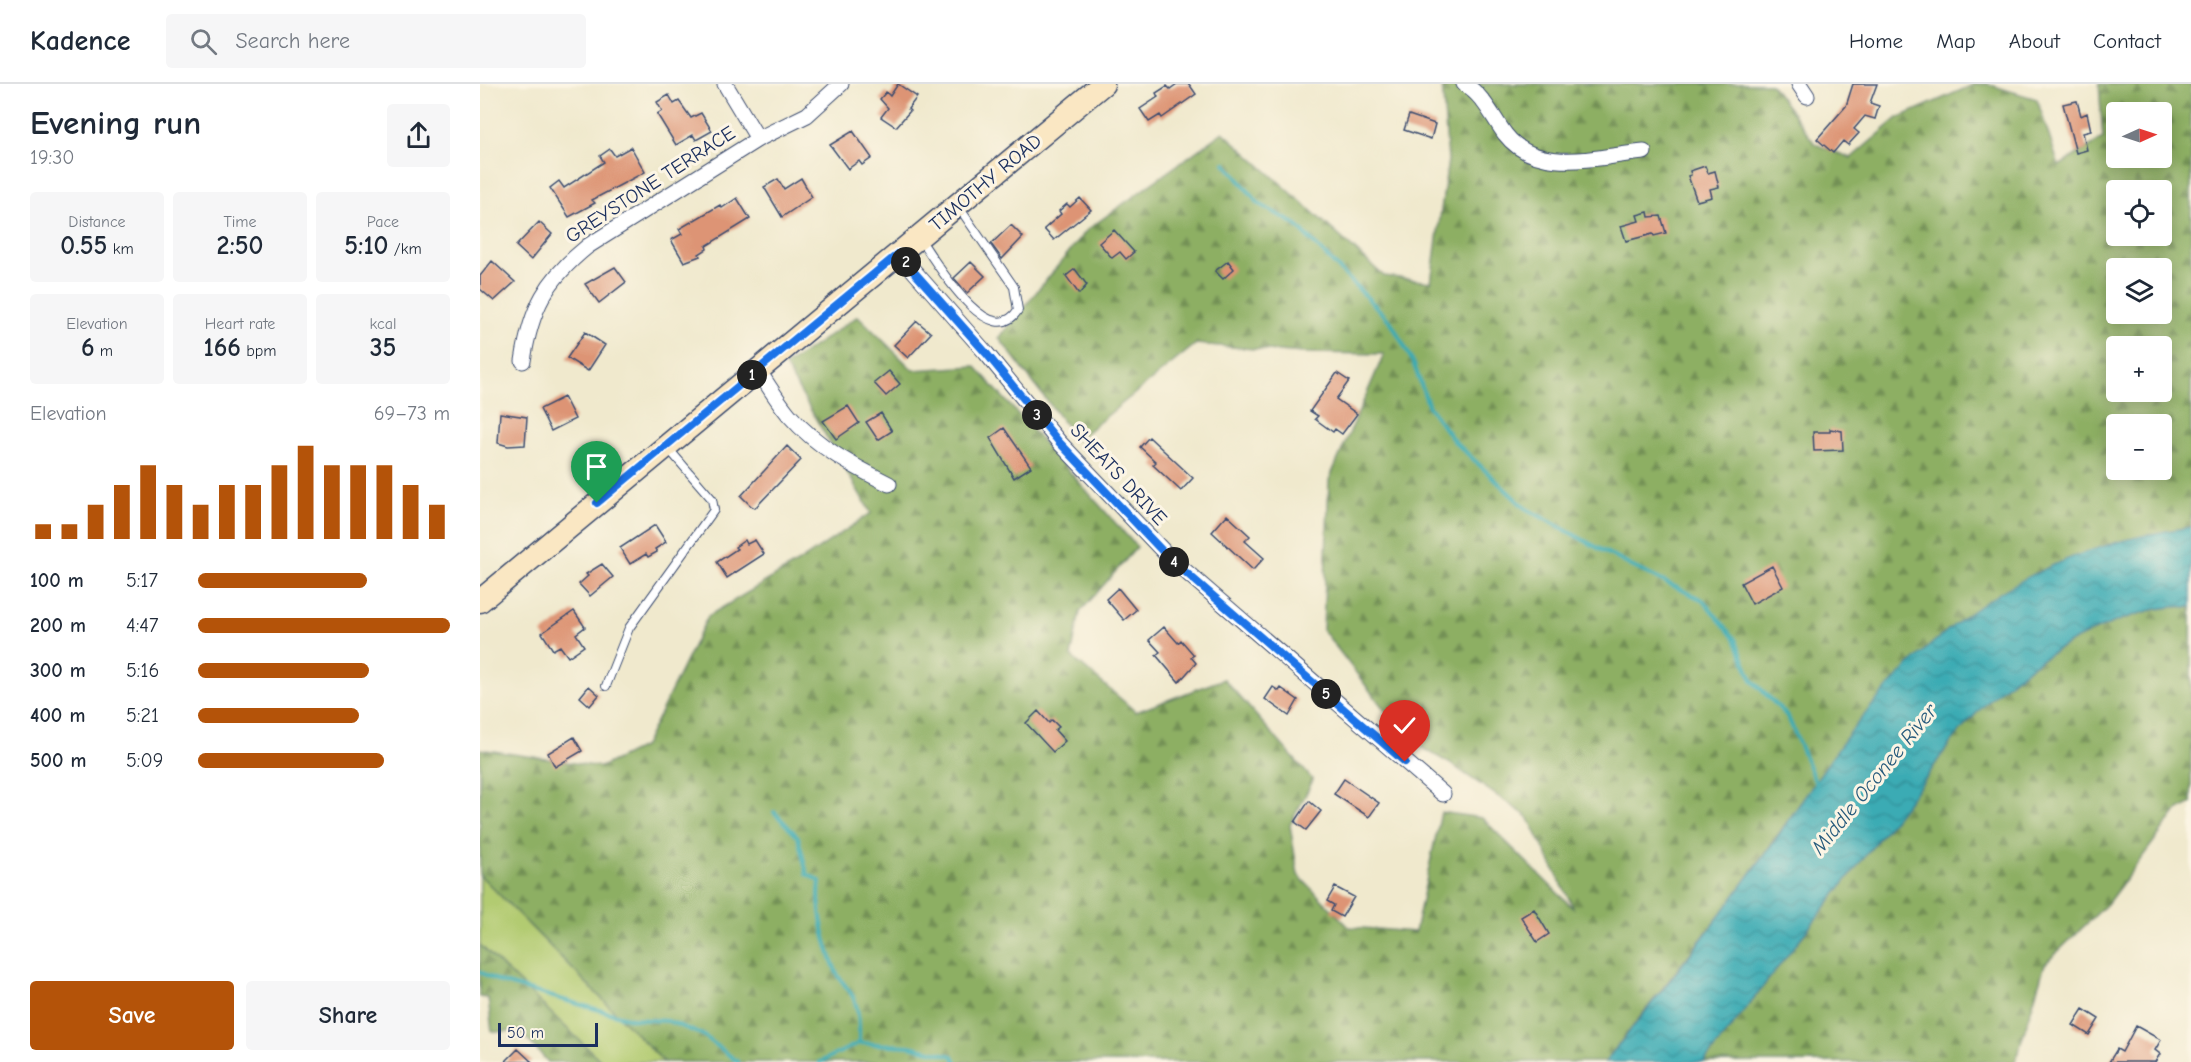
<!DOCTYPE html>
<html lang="en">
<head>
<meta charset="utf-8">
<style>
	:root { --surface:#fff; --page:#f6f6f7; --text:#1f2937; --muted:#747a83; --line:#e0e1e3; --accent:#b45309 }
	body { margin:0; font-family:"Comic Neue",sans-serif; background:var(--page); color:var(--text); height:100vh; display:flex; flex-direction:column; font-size:22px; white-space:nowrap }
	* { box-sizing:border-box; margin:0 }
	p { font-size:20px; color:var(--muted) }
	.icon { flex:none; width:33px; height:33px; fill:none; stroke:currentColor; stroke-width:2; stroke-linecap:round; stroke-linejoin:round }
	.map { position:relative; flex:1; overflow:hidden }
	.panel { display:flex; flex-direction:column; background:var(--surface); width:480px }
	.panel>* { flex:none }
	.needle { width:39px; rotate:87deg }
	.buttons { position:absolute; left:1626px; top:18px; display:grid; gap:12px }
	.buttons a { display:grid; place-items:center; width:66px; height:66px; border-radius:6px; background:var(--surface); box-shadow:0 3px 15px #0003; font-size:30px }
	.scale { position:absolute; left:18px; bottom:15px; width:100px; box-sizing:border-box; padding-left:6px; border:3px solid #1b2f5e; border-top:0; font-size:16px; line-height:21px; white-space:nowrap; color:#1b2f5e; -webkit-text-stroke:4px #fcf5e5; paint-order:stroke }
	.pin { position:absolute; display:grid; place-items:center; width:51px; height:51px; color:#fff; margin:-62px -26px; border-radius:50% 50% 50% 0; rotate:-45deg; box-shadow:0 0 6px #0007 }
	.pin .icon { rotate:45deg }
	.km { position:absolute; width:30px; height:30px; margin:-15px; border-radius:50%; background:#222; color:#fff; font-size:16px; line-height:30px; text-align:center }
	.round { display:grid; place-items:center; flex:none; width:63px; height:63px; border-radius:6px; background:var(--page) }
	.head { display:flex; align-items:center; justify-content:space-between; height:102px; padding:0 30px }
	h1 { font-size:33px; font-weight:700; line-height:45px }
	.figures { display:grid; grid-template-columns:repeat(3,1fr); gap:9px; height:102px; padding:6px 30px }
	.figures div { display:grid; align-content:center; border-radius:6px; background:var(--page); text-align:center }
	.figures b { font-size:26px; font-weight:700 }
	.figures small { font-size:16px; font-weight:400 }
	.figures p { font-size:16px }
	.chart { height:168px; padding:12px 30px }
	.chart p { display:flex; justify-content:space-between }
	.chart svg { width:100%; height:108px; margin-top:6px; stroke:var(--accent); stroke-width:6 }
	.action { display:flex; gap:12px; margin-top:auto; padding:12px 30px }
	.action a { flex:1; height:69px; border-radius:6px; background:var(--accent); color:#fff; font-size:24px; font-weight:700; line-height:69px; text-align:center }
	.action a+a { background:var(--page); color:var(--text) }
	ul { padding:0 30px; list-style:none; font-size:20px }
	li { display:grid; grid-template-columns:96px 72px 1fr; align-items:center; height:45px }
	li i { height:15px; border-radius:8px; background:var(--accent) }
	header { display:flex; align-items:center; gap:36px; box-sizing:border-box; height:84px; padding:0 30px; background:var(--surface); border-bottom:2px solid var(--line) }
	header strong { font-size:28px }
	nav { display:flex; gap:33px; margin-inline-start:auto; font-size:21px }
	.search { width:420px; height:54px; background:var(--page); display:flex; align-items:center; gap:15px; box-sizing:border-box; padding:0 21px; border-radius:6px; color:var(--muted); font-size:22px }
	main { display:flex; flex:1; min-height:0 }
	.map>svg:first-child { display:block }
	.green { fill:#b2cb71; stroke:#667d68; stroke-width:1.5 }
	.forest { fill:url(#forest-firs); stroke:#546f60; stroke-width:1.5; fill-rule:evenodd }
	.water { fill:url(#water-waves); stroke:#2a6d89; stroke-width:1.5 }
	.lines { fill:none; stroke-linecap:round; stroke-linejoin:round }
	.stream { stroke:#3aabb4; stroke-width:4 }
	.building { fill:#dd9475 }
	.lane-casing { stroke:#3b4b6f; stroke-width:10 }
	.street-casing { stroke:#3b4b6f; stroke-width:17 }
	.secondary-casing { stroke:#3b4b6f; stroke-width:25 }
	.lane { stroke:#fff; stroke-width:8 }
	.street { stroke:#fff; stroke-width:15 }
	.secondary { stroke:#fae7c3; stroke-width:22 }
	.route-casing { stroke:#fff; stroke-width:12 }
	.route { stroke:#1a73e8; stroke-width:8 }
	.labels { text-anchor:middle; stroke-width:6; stroke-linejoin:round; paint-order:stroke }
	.street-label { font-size:20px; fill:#1b2f5e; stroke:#fcf5e5 }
	.water-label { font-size:21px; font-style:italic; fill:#265a7c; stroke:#fcf5e5 }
</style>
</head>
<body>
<header>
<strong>Kadence</strong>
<div class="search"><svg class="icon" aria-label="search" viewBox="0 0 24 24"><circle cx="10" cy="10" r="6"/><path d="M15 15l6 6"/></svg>Search here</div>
<nav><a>Home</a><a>Map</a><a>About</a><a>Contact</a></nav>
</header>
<main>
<section class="panel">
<div class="head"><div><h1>Evening run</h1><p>19:30</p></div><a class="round"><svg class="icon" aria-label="share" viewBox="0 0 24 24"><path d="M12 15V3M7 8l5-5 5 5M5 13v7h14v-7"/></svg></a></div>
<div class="figures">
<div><p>Distance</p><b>0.55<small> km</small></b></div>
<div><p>Time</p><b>2:50</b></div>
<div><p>Pace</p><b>5:10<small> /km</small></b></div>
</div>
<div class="figures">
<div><p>Elevation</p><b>6<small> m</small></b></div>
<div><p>Heart rate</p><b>166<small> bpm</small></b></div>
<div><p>kcal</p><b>35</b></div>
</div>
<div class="chart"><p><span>Elevation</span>69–73 m</p>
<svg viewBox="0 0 160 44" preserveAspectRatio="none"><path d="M5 44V38M15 44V38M25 44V30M35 44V22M45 44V14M55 44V22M65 44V30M75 44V22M85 44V22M95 44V14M105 44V6M115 44V14M125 44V14M135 44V14M145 44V22M155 44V30"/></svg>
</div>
<ul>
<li><b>100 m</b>5:17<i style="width:67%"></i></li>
<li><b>200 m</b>4:47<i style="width:100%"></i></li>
<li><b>300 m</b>5:16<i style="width:68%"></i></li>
<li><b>400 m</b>5:21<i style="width:64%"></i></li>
<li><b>500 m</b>5:09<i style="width:74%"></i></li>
</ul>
<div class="action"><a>Save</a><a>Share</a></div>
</section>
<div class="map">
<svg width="1711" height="978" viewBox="0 0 1711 978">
	<defs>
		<pattern id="forest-firs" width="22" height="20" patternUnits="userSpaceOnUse" patternTransform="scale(1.5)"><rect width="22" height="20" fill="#8daf63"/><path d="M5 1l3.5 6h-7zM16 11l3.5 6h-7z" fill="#728f55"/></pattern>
		<pattern id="water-waves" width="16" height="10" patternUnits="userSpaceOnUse" patternTransform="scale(1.5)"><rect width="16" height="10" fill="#3aabb4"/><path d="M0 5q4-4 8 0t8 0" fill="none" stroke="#308c96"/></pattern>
	</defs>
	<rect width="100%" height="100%" fill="#fcf5e5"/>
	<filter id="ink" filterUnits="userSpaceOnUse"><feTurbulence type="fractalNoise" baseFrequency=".0167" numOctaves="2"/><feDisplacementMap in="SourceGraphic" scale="12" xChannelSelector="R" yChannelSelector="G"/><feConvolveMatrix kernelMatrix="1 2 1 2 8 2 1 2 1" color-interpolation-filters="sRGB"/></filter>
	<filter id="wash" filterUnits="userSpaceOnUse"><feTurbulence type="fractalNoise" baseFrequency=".008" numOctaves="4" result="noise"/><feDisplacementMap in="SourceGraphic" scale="24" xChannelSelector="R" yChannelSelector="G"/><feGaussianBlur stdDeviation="1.35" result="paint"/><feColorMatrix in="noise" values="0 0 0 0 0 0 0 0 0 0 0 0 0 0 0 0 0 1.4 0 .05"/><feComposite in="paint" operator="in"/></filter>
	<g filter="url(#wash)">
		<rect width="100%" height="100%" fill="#f0e9cd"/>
		<path class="green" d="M0,791L184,978H122L0,861Z"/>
		<path class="forest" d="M962,0H1291L1335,60L1371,74L1418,34L1495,0H1507L1557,15L1579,82L1623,54L1619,0H1711V443L1367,653L1251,817L1125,978H184L0,791V665L121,683L164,662L228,532L317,479L391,429L305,282L378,232L433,286L495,282L657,463L600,528L591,572L656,628L744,595L833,696L810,741L818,791L869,843L935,848L961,728L1002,734L1094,825L1048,733L969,679L927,655L843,546L849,396L904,270L822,269L716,260L597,356L519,254L607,146L743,48L904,192L951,198L968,76ZM1636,28H1682V74H1636ZM1636,106H1682V152H1636ZM1636,184H1682V230H1636ZM1636,262H1682V308H1636ZM1636,340H1682V386H1636Z
			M1711,523V719L1696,728L1627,820L1565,880L1535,978H1224L1446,694C1491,622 1555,569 1635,538C1659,529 1685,520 1711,523Z
			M0,861L122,978H68L40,947L12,948L8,914L0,913Z"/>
		<path class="water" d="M1711,443V523C1685,520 1659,529 1635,538C1555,569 1491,622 1446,694L1224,978H1125C1181,909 1236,838 1288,766C1319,723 1347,677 1380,636C1469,525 1569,463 1711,443Z"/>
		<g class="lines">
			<path class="stream" d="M745,79L779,120L815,140L911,238L933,278L949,323L974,357L1045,424L1151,482L1223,516L1255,555L1272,596L1308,633L1337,702
				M294,728L318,753L327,790L340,797C336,826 345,858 355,885C358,895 368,903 373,913C380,928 379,943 379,959
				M0,888L20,898L151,935L188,937L223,951L258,978
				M340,978L379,959L429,962L473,972L476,978"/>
		</g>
		<g id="blocks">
			<path class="building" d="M418,0L437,13L428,25L430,27L416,43L401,33L408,24L400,15L406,8L410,12Z
				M697,0H709L716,10L682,34L680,31L669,38L660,25L678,13L676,9L687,2L690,5Z
				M1373,0H1397L1390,19L1399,22L1395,35L1385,32L1374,45L1379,49L1368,61L1363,57L1353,69L1337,55L1366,22Z
				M189,11L194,20L199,17L211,34L221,29L232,47L216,56L213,51L196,61L177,30L182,27L177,18Z
				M1597,17L1601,32L1607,29L1611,47L1603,49L1607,66L1596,69L1583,20Z
				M929,31L955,40L951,55L924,46Z
				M373,47L392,74L382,81L379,77L368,85L350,61Z
				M151,63L165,88L112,116L115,119L89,133L70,104L79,97L84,104L124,78L120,72L130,65L135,72Z
				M1225,82L1228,89L1235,87L1239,103L1230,105L1232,113L1217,117L1208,92L1211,91L1210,87Z
				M321,94L332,113L302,133L284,103L298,95L304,105Z
				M257,114L270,135L226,162L227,165L219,170L220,172L204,178L191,156L202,150L199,145L240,121L242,124Z
				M600,114L611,126L574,156L564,145L581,130L579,127L587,120L590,123Z
				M1168,128L1169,133L1181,132L1186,149L1174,152L1173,150L1146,157L1141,142L1159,137L1157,131Z
				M59,138L72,150L51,176L36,162Z
				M531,141L543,153L522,175L511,160Z
				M634,146L654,168L646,175L640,168L632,174L619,159Z
				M12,177L35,198L14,217L0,205V192Z
				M748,177L754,185L743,195L735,187Z
				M491,178L505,192L487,209L474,194Z
				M135,183L146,198L119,219L105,200Z
				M595,185L607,201L599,210L586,192Z
				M437,237L451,249L428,274L414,261Z
				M105,248L125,261L108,287L87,274Z
				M409,287L420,300L406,312L394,299Z
				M857,289L869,297L856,315L877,330L862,350L855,345L853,348L835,335L838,332L830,327Z
				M84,313L95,335L71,347L60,325Z
				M368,322L379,339L356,355L343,337Z
				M20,329L47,333L45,361L28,362L18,359Z
				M401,329L412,347L398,356L386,338Z
				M524,344L551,383L534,394L510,354Z
				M1350,345L1362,347L1363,366L1334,367L1333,348H1350Z
				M669,353L713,394L701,407L673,381L676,378L660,363Z
				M307,362L321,376L275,424L271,422L261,412Z
				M747,431L770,452L765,457L784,474L773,486L732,448Z
				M175,441L186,458L175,465L177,468L168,473L166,470L150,480L140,464Z
				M265,456L267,460L275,456L284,470L247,494L237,478L257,465L255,463Z
				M122,480L133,493L110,512L99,500L108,492L106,490Z
				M1292,482L1303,503L1272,520L1261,499Z
				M638,504L656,526L644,536L626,515Z
				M94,527L105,543L96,550L104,562L88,573L80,562L73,566L62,549Z
				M684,543L698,559L701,556L714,571L711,573L716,579L699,598L676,571L680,568L669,556Z
				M109,602L119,611L110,622L100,613Z
				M793,603L799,607L801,604L818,616L809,632L785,615Z
				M558,627L569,639L572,636L579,643L575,646L585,657L573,668L546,639Z
				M94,653L102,667L75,683L68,669Z
				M864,695L899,719L889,733L854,710Z
				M829,717L841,727L826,746L815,738Z
				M855,803L874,813L862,833L851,827L854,821L847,817Z
				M1054,825L1069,850L1057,858L1041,833Z
				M1603,925L1619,935L1609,951L1593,941Z
				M1656,942L1681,956L1675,966L1680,970L1675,978H1629L1637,965L1642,968Z
				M38,965L52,978H25Z"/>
		</g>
	</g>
	<g filter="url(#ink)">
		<use href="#blocks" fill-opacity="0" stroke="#3b4b6f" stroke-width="1.5"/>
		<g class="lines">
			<g class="lane-casing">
				<path id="lane" d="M440,155C455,177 510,270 538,226L534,203L478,122
					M126,602L149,544L234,426L232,415L187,363"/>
			</g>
			<g class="street-casing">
				<path id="street" d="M245,0L278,55
					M984,0C1004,12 1012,32 1025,50C1057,92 1119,72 1164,68
					M1319,0L1327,12
					M419,170L506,269L579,358L689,473L963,710
					M43,277C51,224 66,196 108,162L278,55L327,31L361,0
					M278,286C288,301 298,318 310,332C337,363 373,382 409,400"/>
			</g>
			<g class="secondary-casing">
				<path id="secondary" d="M0,517L623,0"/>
			</g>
			<use href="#lane" class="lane"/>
			<use href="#street" class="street"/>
			<use href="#secondary" class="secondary"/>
		</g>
	</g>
	<g class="lines" filter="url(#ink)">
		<g class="route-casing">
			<path id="route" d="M117,419L418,170L506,269L579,358L688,473L925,678"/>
		</g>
		<use href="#route" class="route"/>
	</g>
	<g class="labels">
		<g class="street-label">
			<text transform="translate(505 98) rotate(-40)" y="7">TIMOTHY ROAD</text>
			<text transform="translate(170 100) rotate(-33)" y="7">GREYSTONE TERRACE</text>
			<text transform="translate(639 390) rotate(47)" y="7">SHEATS DRIVE</text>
		</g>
		<g class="water-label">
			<text transform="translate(1394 695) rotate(-51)" y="7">Middle Oconee River</text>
		</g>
	</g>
</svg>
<div class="buttons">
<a><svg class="needle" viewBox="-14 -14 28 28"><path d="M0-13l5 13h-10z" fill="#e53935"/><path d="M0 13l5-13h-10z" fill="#747a83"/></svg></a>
<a><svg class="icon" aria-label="locate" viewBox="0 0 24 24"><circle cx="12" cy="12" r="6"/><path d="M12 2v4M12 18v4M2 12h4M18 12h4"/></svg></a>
<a><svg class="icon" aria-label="layers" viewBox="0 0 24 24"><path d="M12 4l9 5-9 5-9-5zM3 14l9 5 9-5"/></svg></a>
<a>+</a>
<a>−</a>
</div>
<div class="scale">50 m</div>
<div class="pin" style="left:117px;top:419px;background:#1e9e55"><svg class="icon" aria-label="arrive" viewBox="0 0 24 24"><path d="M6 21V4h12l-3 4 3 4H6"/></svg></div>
<div class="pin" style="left:925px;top:678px;background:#d93025"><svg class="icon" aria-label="check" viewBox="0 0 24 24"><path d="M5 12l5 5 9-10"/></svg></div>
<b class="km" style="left:272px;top:291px">1</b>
<b class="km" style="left:426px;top:178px">2</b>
<b class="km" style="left:557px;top:331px">3</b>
<b class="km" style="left:694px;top:478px">4</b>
<b class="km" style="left:846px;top:610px">5</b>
</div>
</main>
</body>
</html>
